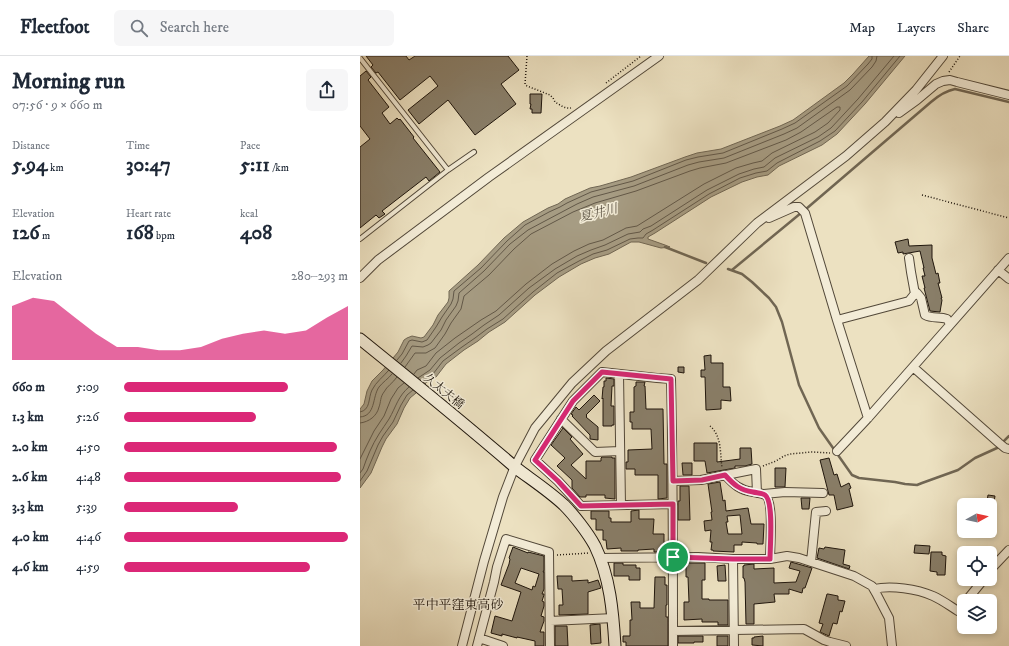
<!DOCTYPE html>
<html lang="en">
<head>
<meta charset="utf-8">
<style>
	:root { --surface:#fff; --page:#f6f6f7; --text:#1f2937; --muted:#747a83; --line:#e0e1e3; --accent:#db2777 }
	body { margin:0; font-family:"IM FELL DW Pica","Noto Serif JP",serif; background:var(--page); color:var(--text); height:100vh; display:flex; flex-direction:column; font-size:15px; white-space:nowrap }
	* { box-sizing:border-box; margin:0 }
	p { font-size:13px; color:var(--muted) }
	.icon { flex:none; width:22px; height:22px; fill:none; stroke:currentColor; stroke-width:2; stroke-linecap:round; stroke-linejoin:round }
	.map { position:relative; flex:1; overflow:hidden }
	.side { display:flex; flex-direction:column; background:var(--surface); width:360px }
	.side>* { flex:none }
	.needle { width:26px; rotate:82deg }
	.tools { position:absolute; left:597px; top:442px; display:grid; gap:8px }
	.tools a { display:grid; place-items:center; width:40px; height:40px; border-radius:6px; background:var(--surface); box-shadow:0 2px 6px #0003; font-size:20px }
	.pin { position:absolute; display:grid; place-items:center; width:34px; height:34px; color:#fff; margin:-17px; border:2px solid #fff; border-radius:50%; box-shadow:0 1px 4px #0007 }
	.round { display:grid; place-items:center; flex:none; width:42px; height:42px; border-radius:6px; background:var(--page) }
	.summary { display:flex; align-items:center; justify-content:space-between; height:68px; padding:0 12px }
	h1 { font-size:22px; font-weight:700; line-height:30px }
	.stats { display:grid; grid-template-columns:repeat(3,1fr); gap:6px; height:68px; padding:4px 12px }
	.stats div { display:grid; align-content:center }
	.stats b { font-size:20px; font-weight:700 }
	.stats small { font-size:11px; font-weight:400 }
	.stats p { font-size:11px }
	.chart { height:112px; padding:8px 12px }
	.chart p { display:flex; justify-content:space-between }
	.chart svg { width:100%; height:72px; margin-top:4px; fill:var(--accent); opacity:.7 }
	ul { padding:0 12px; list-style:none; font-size:13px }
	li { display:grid; grid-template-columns:64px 48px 1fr; align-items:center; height:30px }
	li i { height:10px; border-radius:5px; background:var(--accent) }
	header { display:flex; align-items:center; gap:24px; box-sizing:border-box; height:56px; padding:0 20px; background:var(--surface); border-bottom:1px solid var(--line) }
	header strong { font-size:19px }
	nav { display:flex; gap:22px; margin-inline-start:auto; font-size:14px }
	.search { width:280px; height:36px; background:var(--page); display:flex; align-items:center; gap:10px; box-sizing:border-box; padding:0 14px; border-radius:6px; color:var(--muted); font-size:15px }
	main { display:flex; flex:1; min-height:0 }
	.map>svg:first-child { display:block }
	.water { fill:#a69c83; stroke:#706653 }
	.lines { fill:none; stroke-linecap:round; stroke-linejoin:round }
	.shore { stroke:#625848; stroke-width:1 }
	.stream { stroke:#706653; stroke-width:2.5 }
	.building { fill:#897f6a; stroke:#1e150c; fill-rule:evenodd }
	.lane-casing { stroke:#524839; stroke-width:6 }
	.street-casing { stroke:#524839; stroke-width:10 }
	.secondary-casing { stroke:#1e150c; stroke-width:13 }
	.path { stroke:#1e150c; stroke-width:1.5; stroke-dasharray:1 2; stroke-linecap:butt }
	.lane { stroke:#f3ecd7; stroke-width:4 }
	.street { stroke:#f3ecd7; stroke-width:8 }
	.secondary { stroke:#f3ecd7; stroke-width:11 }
	.route-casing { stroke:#fff; stroke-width:8 }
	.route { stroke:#db2777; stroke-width:5 }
	.labels { text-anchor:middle; stroke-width:3; stroke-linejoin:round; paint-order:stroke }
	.street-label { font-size:12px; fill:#1e150c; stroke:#f3ecd7 }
	.water-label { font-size:13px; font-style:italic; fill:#5b5242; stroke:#f3ecd7 }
	.neighbourhood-label { font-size:13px; fill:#1e150c; stroke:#f3ecd7 }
</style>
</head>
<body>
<header>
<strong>Fleetfoot</strong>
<div class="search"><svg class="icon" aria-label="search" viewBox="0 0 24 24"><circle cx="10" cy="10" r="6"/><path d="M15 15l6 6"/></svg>Search here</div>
<nav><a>Map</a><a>Layers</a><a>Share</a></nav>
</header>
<main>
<section class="side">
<div class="summary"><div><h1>Morning run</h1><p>07:56 · 9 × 660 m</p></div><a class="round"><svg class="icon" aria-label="share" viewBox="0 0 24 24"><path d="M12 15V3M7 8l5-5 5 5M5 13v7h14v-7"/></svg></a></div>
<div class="stats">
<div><p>Distance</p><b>5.94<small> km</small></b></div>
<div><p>Time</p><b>30:47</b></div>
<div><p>Pace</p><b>5:11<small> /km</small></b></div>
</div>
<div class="stats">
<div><p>Elevation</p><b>126<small> m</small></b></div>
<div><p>Heart rate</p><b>168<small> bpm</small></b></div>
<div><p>kcal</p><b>408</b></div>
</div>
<div class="chart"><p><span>Elevation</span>280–293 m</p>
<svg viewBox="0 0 160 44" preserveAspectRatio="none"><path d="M0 44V11L10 6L20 8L30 18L40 28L50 36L60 36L70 38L80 38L90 36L100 31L110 28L120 26L130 28L140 26L150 18L160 11V44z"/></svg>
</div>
<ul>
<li><b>660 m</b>5:09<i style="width:73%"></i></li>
<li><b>1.3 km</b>5:26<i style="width:59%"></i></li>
<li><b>2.0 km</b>4:50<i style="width:95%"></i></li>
<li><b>2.6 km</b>4:48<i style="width:97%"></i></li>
<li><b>3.3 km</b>5:39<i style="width:51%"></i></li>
<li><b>4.0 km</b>4:46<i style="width:100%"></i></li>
<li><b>4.6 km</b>4:59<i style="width:83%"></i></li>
</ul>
</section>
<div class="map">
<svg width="649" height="590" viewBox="0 0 649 590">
	<rect width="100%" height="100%" fill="#ece1c1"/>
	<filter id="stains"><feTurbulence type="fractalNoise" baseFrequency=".005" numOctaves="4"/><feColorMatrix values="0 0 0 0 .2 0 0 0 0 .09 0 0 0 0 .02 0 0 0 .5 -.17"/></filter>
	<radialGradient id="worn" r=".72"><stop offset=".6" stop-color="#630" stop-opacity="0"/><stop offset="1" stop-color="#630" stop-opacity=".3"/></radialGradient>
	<path class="water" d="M509,0H545L505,48L477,78L462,89L419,110L408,119L397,121L382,126L351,141L295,177L288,181V183L305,189L310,191L301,192L279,186H271L249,198L235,202L221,208L199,221L175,239L145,266L129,276L118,285L104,294L86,308L76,321L67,326L56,337L50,342L44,352L37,368L26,383L22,391L11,417L0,432V353L4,348L7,335L12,325L23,314L38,296L44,284L47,282L52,280L61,282L64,281L73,269L78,259L88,246L89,242V235L118,209L144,182L163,166L188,152L198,148L205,143L230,132L240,130L271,121L325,101L337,97L361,93L420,70L433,64L484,27L493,18Z"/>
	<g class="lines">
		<path class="shore" d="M37,304L42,298L49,285L52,284L62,286L67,284L76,271L82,261L91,248L93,243L94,235L121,212L147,185L165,169L189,156L200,151L207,147L231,136L273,125L326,104L338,101L363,97L422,73L435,67L487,30L508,8L512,3V0
			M41,307L46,300L52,290L63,291L68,289L71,287L81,274L86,264L96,250L98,245L99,237L124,215L150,188L168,174L217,148L233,141L274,130L328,109L339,106L364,102L424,78L437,72L490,34L512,11L516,5L517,0
			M45,311L55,297H66L75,292L85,278L91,267L101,253L104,240L129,219L154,193L171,178L213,156L235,147L276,135L330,115L340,112L366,107L426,84L441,76L477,51H480V54L468,67L455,76L412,97L402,105L393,107L376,112L344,128L277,170L266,172L243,184L229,188L214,195L192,208L166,228L136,255L121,264L95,282L76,297L66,310L57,314L54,318
			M58,322L70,314L80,302L99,287L112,278L124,269L139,259L169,232L195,213L217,200L231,194L245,189L268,178L280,176L283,173L291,170L347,134L379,118L394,113L404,111L415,102L458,81L471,72L498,43L534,0
			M62,325L73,318L83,305L102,291L115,282L127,273L143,263L173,236L197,217L219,205L233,198L247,194L270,183L278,182H283L286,178L293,174L349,138L380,122L396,117L407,115L417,107L460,85L475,75L502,46L540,0
			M0,356C11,354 8,342 12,334C16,326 23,321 29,314
			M0,361C16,360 12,341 19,331C23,326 28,323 32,318
			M0,367C9,366 17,360 19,351C21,346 20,341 24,336C27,330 33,327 37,321
			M0,403L14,375L24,360L31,343L38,332L44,327
			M0,417L3,413C7,401 12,389 19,378C22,373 26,368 29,363C36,351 38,340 49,331
			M0,425L7,415L18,389L23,380L33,366L41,349L47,339L53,334"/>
		<path class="stream" d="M446,153L571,46C578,40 585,35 595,33L649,46
			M305,191L346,207
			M368,213L382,218L392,226L409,242L416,251L422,266L439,329L459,372L492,419L499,422L535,426L545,428L557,429L562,427L598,414L615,402L637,392L649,380
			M372,214L441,157"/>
	</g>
	<path class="building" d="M6,0H46L49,4L55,0H148L159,14L141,28L156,48L115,79L88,44L59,68L48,54L78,30L70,20L40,44L18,16L16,17L11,11L13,9Z
		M6,15L11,21L8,24L29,51L22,57L30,68L37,62L39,64L40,63L54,81L53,82L80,116L69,125L66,121L22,155L25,158L19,162L16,159L0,172V91L10,83L0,70V20Z
		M170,38H182L181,57H172V53H170L171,48H170Z
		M548,183L549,190L572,189V202L576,218L578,217L580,227H578L582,242H581L582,244L580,256L570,255L564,232H565L562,220H565L563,212H564L560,195L543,198V196L538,197L535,186Z
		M351,299V307H363V331H370L371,345L361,344V353L346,354L345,321H341V314H345L344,300Z
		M318,311H324V317L318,316Z
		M246,322L254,323V330H252L251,350H254V369H252V370H243V342L242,343L243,331H244V325H246Z
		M276,326H285L284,330H285L286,353H303L304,408H307V442L298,443V419H275V413H266V406H268V394L292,393L291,373H272V366H270V356H274V331L276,330Z
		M234,339L240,345L226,359L227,360L226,361L238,371V384L230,383V379L212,360L213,359L211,358L216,351L219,354Z
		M203,372L212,381L210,383L223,398L211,409L226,423V405H241V402L242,401H252V402H255V443L245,442V439H226V441H220L212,432V424L197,410L205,402L191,389Z
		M334,387H357V406L380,403V392H391L392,408L385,410H375V412L347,417L345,405H334Z
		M469,402L474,419L477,418L481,431L489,427L491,432L489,433L493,450L477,454L474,439H469L460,404Z
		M322,407H332V419H323Z
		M415,412H426L425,431H415Z
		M360,426L363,445L365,444L366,455L388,452L391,468H404L403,488H397V487L382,486V489H374V496L353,495V494H351L352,486H350L351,474L345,475L344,465L352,464L351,456H352L348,428ZM380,459L382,478H368L366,466H368L367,460Z
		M320,430H329L330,464H318V445H320Z
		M628,439L635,440L634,446L627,445Z
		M441,442H450L449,453H442Z
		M279,454V463H294L293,478H304V496H294V493L278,494V495H261V492L247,493L246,484H243V474H236V463H231V455H249V462H251V466H271V455Z
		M555,489L570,490L569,498L554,497Z
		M153,491L168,497V496L184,500V514L183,516H184V533L182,538H184V539L182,545L184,546V550L181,560L184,561V565L180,576H184V590H175V585L157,581V582L142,578V580L131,577L135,560L152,565L161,536L141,529L149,508L150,503L149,502ZM161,512L179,518L175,531L173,530L172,534L155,527Z
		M465,491L485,494L483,508L490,510L489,513L457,502L459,492L464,493Z
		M571,496H582V499L586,500L585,519H577V516L570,515Z
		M431,506L452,512L445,532H443L442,537L429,533V538H414L415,546L394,548V568H386L385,526L384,522H383V510H384V509L394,508V513L414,512V527L436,526L440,515L429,512Z
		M254,507H263V509H276V512H280V524H269V520H254Z
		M326,507H345V524H342V543H349V544H368V569H358V566H342V563L324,564V546H329L328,521H326Z
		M365,509L366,525H358L357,510Z
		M197,520H212V525L228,524V527L238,524L241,532L228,536V558L199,559V549H203L202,533H198Z
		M295,521H305V529H307V549H306V561H308V590H266V586H263V580H270V564H272L271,546H280V552H294Z
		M467,538H468L478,540V544L485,545L482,556L480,555L477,568L473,567L469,580L460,576L463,568L459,567Z
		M240,568L241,587L231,588L230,569Z
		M195,570H207L208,590H195Z
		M318,580H343V586H334V587H318Z
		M357,580H368V590H357Z
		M403,580V590L392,589V582H394V581Z"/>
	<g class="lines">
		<g class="lane-casing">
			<path id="lane" d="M0,2L88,114
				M0,183L88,114L114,96"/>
		</g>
		<g class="street-casing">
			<path id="street" d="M539,57L557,44L576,28L583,25L590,24L597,26L649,39
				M409,162L434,151H439L445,157L477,264L508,362
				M549,202L551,216L555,238
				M638,214L649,223
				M0,222L18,204L129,121L299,0
				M477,264L549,245L553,240L557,237L561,242L565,259C572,263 580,260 587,263L590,268
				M553,311L639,387L645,392L649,393
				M259,318L261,449
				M201,363L235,396L260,395
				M477,395L508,362L649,202
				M365,419C374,429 380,434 393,436C397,437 402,437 405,439C414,444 410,491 410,503
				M313,425L341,424L396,413L397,437
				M404,438L425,436L463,437
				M313,448L221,450L198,425L175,404L213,345L242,316L297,322L311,323C313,412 313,501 313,590
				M240,502L338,501L373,503H410L427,500L439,502L494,520L512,530L516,537L529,562L532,590
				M373,503L374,590
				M451,506L456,456L466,455
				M630,514L649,494
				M514,533C531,529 557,533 573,540C582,544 590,550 598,555L604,548
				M606,545L624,523
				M190,565L254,562
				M313,575L444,573L464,584L470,586L486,590
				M119,582L143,590
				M102,590L124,505L143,441L155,410L175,372L212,327L246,295L338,224L397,167L486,100L525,66L556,34L583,0
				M117,590L134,526L137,511L146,483L189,496L190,590"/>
		</g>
		<g class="secondary-casing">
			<path id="secondary" d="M0,283C52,325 105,368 156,412C172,424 189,435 204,449C214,459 228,477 235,490C250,521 253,556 255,590"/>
		</g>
		<path class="path" d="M167,0L165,28L167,30L190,39L193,42L195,46C200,49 205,53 211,52
			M589,16L600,0
			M246,27L281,0
			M562,139L649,162
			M350,370C362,380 360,398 362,412
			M403,410L416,405L424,400L430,398L452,396L470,397
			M197,499L229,497"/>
		<use href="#lane" class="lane"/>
		<use href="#street" class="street"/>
		<use href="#secondary" class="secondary"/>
	</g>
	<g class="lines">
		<g class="route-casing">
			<path id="route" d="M242,316L311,323L313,425L342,424L365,419C374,429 380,434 393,436C397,437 402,437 405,439C414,445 410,491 410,503H373L313,501V448L221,450L198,425L175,404L213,345Z"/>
		</g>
		<use href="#route" class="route"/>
	</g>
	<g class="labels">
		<g class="street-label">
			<text transform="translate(84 335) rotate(39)" y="4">久太夫橋</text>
		</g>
		<g class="water-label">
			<text transform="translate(238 156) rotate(-14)" y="5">夏井川</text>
		</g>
		<g class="neighbourhood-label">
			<text x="98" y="553">平中平窪東高砂</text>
		</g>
	</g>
	<rect width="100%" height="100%" filter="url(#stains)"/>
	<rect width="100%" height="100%" fill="url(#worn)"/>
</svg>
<div class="tools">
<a><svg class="needle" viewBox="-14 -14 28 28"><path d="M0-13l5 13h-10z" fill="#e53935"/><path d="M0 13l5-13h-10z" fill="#747a83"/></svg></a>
<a><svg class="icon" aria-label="locate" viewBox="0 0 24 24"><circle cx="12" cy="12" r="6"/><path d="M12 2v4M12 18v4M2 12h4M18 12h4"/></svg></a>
<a><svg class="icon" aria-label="layers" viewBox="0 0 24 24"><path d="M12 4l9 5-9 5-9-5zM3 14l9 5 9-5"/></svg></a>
</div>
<div class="pin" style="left:313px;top:501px;background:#1e9e55"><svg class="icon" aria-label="arrive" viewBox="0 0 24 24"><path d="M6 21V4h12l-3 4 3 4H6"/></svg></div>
</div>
</main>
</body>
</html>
